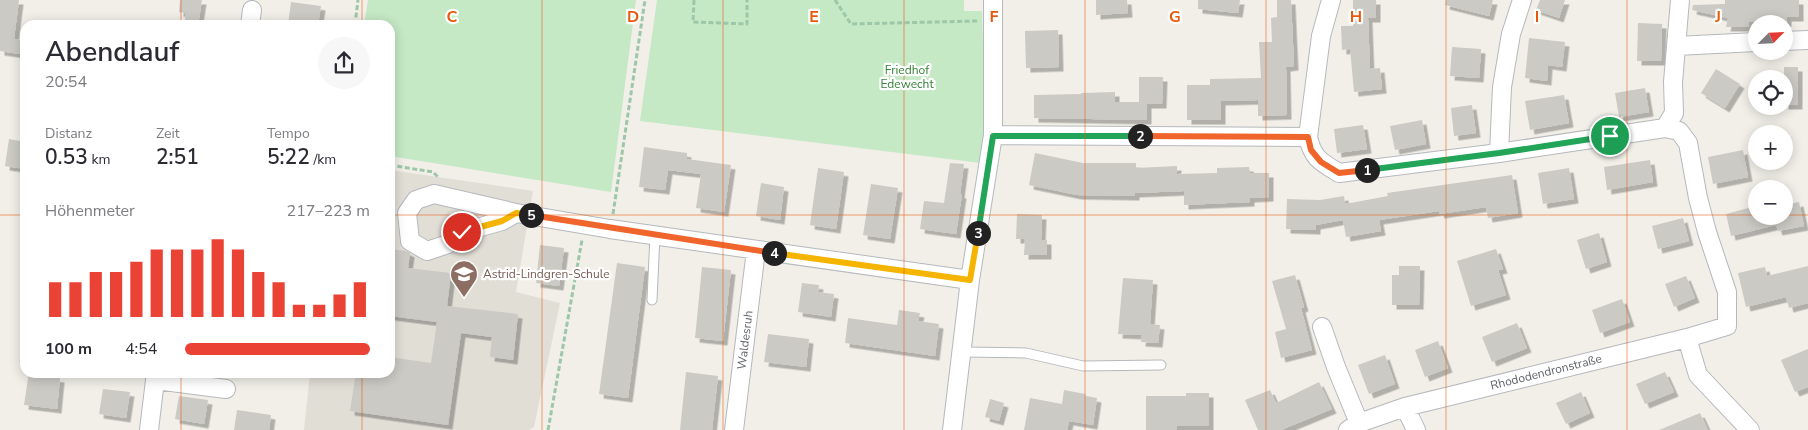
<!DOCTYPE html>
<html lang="de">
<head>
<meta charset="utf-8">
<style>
	:root { --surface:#fff; --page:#f7f7f7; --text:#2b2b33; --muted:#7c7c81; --accent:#ea4335 }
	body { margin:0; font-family:"Nunito Sans",sans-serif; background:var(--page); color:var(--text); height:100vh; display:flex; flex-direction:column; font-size:19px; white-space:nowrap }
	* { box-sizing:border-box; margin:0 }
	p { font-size:16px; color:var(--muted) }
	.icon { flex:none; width:28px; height:28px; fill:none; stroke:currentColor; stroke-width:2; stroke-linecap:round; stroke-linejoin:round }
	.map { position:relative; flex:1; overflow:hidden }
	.side { position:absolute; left:20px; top:20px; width:375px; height:358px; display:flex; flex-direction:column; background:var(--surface); border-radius:15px; box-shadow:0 2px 12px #0003 }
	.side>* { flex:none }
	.needle { width:32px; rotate:66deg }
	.buttons { position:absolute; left:1748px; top:15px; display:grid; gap:10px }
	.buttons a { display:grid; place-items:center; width:45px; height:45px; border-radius:50%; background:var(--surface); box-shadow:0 2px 12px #0003; font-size:25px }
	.pin { position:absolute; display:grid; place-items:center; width:42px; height:42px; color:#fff; margin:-21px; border:2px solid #fff; border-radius:50%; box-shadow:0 1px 5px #0007 }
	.km { position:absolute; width:25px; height:25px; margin:-12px; border-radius:50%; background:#222; color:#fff; font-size:14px; line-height:25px; text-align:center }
	.round { display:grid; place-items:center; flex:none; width:52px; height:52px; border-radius:26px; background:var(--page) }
	.summary { display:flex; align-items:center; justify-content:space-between; height:85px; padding:0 25px }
	h1 { font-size:28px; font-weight:600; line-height:38px }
	.metrics { display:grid; grid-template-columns:repeat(3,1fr); gap:8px; height:85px; padding:5px 25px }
	.metrics div { display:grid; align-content:center }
	.metrics b { font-size:21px; font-weight:600 }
	.metrics small { font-size:14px; font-weight:400 }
	.metrics p { font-size:14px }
	.chart { height:140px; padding:10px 25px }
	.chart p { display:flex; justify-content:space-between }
	.chart svg { width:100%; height:90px; margin-top:5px; stroke:var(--accent); stroke-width:6 }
	ul { padding:0 25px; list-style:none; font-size:16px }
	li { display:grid; grid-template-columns:80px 60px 1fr; align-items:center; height:38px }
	li i { height:12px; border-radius:6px; background:var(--accent) }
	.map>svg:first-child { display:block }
	.education { fill:#e1ded6 }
	.green { fill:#c5e8c5 }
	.building { fill:#cccac5; filter:url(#shadow) }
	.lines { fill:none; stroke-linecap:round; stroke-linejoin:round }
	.lane-casing { stroke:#b5b8bc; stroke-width:11 }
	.street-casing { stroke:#b5b8bc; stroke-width:20 }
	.path { stroke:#9cc7a9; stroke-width:3; stroke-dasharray:5 2.5; stroke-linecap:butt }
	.lane { stroke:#fff; stroke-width:9 }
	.street { stroke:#fff; stroke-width:18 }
	.split-1-casing { stroke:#fff; stroke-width:10 }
	.split-2-casing { stroke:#fff; stroke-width:10 }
	.split-3-casing { stroke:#fff; stroke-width:10 }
	.split-4-casing { stroke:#fff; stroke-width:10 }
	.split-5-casing { stroke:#fff; stroke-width:10 }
	.split-6-casing { stroke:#fff; stroke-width:10 }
	.split-1 { stroke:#22a559; stroke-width:6 }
	.split-2 { stroke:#f0652b; stroke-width:6 }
	.split-3 { stroke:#22a559; stroke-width:6 }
	.split-4 { stroke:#f5b400; stroke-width:6 }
	.split-5 { stroke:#f0652b; stroke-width:6 }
	.split-6 { stroke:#f5b400; stroke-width:6 }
	.grid { fill:none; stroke:#e8590c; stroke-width:1; stroke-opacity:0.55 }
	.labels { text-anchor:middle; stroke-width:4.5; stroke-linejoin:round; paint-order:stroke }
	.park-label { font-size:12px; fill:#348238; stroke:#fff }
	.education-label { font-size:12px; fill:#785e54; stroke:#fff; text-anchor:start }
	.street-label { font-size:12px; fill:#5f6368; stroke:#fff }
	.grid-label { font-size:16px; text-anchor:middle; font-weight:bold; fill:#e8590c; stroke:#fff; stroke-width:4.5; stroke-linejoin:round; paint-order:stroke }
</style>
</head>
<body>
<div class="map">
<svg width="1808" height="430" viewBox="0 0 1808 430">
	<defs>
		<filter id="shadow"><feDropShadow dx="4.5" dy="4.5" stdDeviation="0" flood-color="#0004"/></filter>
	</defs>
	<rect width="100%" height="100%" fill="#f1efe8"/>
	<path class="education" d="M390,170L533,191L516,292L560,303L534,427L529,430H304L310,373L390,372Z"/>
	<path class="green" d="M368,0H636L611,192L390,156V25H364Z
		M657,0H964V11H982L985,115L981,163L640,121Z"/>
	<path class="building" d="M0,0H19L14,39L22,40L20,54L0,51Z
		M180,0H202L198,25H184L186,13L179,12Z
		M1096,0H1127L1128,13L1096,15Z
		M1198,0H1240L1238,13L1198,9Z
		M1277,0H1291L1294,66L1286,67L1287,115L1258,116V100L1221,101V120H1187V85H1210V79L1261,78L1259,42H1272L1271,18L1277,17Z
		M1353,0H1376V18H1368L1370,69L1380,68L1382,89L1354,92L1350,49L1342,50L1341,26H1353Z
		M1446,0H1493L1489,16L1445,5Z
		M1540,0H1565L1559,18L1536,10Z
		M1725,0H1799V17H1787V22H1749V27H1726L1728,18L1692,10L1693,5L1725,4Z
		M291,2L321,6L318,25H288Z
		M1638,23L1662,24L1661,61H1637Z
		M1058,30L1059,67L1026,68L1025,31Z
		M1529,38L1565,42L1562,67L1548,65L1547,81L1525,78Z
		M1452,47L1481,49L1479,78L1450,76Z
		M1784,67H1798V105H1784Z
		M1716,69L1740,84L1725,108L1701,93Z
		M1139,77H1163L1162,104H1147V120L1034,118V95L1081,94V93L1115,92V102H1139Z
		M1645,88L1649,112L1619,117L1615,93Z
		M1564,95L1569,123L1530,130L1525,101Z
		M1472,105L1476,133L1454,136L1451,108Z
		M1422,120L1426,144L1395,150L1390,126Z
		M1363,125L1367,149L1337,153L1334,129Z
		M9,139L25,142V169L5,166Z
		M644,147L687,153V159L731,165L724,212L696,208L701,174L668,170L665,190L639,187Z
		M1743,150L1748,177L1713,184L1708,157Z
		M1035,153L1083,163H1136V168L1177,166V174L1217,173V168L1249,167L1250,173H1269V197L1250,198V202L1184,205V191L1135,193V196L1077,195L1029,185Z
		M1650,160L1653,182L1607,190L1604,167Z
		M950,163L964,164L960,194H962L956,234L920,229L924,201L944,203Z
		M818,168L844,172L836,229L810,225Z
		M1569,168L1574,199L1543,204L1538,173Z
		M1512,175L1518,213L1488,218L1486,207L1440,214L1439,211L1379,220L1381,231L1346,237L1343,220L1316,225V230L1286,229L1287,199L1320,200L1344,196L1345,204L1388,196L1387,193Z
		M761,183L784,187L780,220L756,216Z
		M871,184L898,188L890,239L863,235Z
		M1799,202L1804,226L1778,231L1776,225L1731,236L1726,214L1756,206V216H1784V205Z
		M1017,214L1042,215L1041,240H1047V255H1024L1025,239H1016Z
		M1683,218L1689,241L1658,249L1652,226Z
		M1599,233L1607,262L1586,269L1577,240Z
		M540,245L564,248L559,286L536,283Z
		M390,249L406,251L410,253L408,268L451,273L447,306L518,314L513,360L490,357L492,337L461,333L448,425L350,411L356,372H390V357L431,363L437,322L390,316Z
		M1496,249L1503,269L1498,270L1506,295L1471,306L1457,261Z
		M617,263L645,267L628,398L599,394Z
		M1399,266H1420L1419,305H1392V275H1399Z
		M1808,266V303L1789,308L1786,297L1746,307L1738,273L1765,267L1767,276Z
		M702,267L731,270L723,341L695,338Z
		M1295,275L1304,307L1301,308L1312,350L1281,358L1275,332L1286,329L1272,281Z
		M1686,276L1695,298L1674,307L1665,284Z
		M1123,278L1153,280L1150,324L1160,325L1158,343L1141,342L1142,335L1118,334Z
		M802,283L819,285L818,292L834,294L831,317L798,312Z
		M1622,299L1630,322L1600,333L1592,310Z
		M899,310L920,313L918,321L939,324L935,356L845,343L848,318L897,325Z
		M1517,323L1527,348L1492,362L1482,337Z
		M768,334L809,339L806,367L764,362Z
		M1438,341L1448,368L1425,377L1415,350Z
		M1808,349V387L1795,392L1781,360Z
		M1385,355L1395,384L1369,394L1358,365Z
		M29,372H42L41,376L60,378L57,409L24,405Z
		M686,372L718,376L712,430H680Z
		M1665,372L1674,392L1645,404L1636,384Z
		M1319,382L1332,409L1281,430H1258L1245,400L1270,390L1276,403Z
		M103,389L130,392L126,418L99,414Z
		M1064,390L1085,394L1086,396L1097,398L1093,425L1069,421L1067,430H1024L1030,398L1062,404Z
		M1581,392L1590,413L1566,424L1556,403Z
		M1186,393H1209V426H1177V430H1146V396H1186Z
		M179,396L208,400L204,424L175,419Z
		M990,399L1004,403L999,421L985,417Z
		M237,410L271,415L269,430H234Z
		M1700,413L1708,430H1659Z"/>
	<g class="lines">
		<g class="lane-casing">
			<path id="lane" d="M652,300L655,235
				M963,352L1026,353L1083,366L1161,365"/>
		</g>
		<g class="street-casing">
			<path id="street" d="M250,25L252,10
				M1784,41L1808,40
				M1676,46L1756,42
				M993,135L1308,137C1313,159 1321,162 1339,173L1499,153L1665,128
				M1308,137L1321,36L1331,0
				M1499,153L1502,87L1511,34L1522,0
				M516,213L502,221L463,232L448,244L427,251L410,241L407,213L416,200L434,194L516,213L610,229L970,280
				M1322,327L1336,367L1359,423
				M1687,338L1698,375L1750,430
				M156,380L226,389
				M1405,407L1416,430
				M149,430L156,372
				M734,430L756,250
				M952,430L970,280L993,135V0
				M1348,430L1359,423L1405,407L1687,338L1727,326V292L1707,232L1698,198L1688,143L1679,131L1665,128L1674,113L1673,82L1680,0"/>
		</g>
		<path class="path" d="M694,0L693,22L747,24V0
			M835,0L851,24L977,21
			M355,25L358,0
			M390,165L433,172L439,178
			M613,214L645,0
			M548,430L582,240"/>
		<use href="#lane" class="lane"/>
		<use href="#street" class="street"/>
	</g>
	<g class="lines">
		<g class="split-1-casing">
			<path id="split-1" d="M1367,170L1499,153L1610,136"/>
		</g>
		<g class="split-2-casing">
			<path id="split-2" d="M1140,136L1308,137L1311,150L1321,162L1339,173L1367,170"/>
		</g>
		<g class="split-3-casing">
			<path id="split-3" d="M978,233L993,136H1140"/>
		</g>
		<g class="split-4-casing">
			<path id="split-4" d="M774,253L970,280L978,233"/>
		</g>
		<g class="split-5-casing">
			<path id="split-5" d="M531,215L774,253"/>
		</g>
		<g class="split-6-casing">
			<path id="split-6" d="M462,232L502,221L516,213L531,215"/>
		</g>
		<use href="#split-1" class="split-1"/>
		<use href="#split-2" class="split-2"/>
		<use href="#split-3" class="split-3"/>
		<use href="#split-4" class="split-4"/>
		<use href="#split-5" class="split-5"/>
		<use href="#split-6" class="split-6"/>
	</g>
	<path class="grid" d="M181,0V25M362,0V25M542,0V430M723,0V430M904,0V430M1085,0V430M1266,0V430M1446,0V430M1627,0V430M0,215H25M390,215H1756M1784,215H1808M181,372V430M362,372V430"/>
	<defs>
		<g id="school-pin" transform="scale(1.4375)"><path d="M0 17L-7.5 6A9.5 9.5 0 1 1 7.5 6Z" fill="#8d6e63" stroke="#fff"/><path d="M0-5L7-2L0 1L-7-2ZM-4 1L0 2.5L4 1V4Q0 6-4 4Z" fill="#fff"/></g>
	</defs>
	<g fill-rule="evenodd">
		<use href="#school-pin" x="464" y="274"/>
	</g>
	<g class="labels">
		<g class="park-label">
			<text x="907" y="74">Friedhof<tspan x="907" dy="14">Edewecht</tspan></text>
		</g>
		<g class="education-label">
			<text x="483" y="278">Astrid-Lindgren-Schule</text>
		</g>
		<g class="street-label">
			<text transform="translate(745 340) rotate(-83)" y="4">Waldesruh</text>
			<text transform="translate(1546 372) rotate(-14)" y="4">Rhododendronstraße</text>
		</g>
	</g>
	<g class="grid-label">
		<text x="452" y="22">C</text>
		<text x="633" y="22">D</text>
		<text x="814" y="22">E</text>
		<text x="994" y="22">F</text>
		<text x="1175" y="22">G</text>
		<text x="1356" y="22">H</text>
		<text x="1537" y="22">I</text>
		<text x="1718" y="22">J</text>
	</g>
</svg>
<div class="buttons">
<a><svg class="needle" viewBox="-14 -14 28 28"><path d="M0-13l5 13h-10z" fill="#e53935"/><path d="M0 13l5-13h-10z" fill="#7c7c81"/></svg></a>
<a><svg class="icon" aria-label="locate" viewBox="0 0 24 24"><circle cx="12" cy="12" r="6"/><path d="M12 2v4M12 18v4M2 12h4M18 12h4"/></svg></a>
<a>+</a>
<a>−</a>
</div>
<div class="pin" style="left:1610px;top:136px;background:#1e9e55"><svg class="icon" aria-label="arrive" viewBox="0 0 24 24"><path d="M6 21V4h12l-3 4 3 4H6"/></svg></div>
<div class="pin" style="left:462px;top:232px;background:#d93025"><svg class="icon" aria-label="check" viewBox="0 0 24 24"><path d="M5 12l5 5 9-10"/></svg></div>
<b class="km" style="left:1367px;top:170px">1</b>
<b class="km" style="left:1140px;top:136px">2</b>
<b class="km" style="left:978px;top:233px">3</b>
<b class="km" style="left:774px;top:253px">4</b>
<b class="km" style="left:531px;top:215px">5</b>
<section class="side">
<div class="summary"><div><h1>Abendlauf</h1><p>20:54</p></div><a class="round"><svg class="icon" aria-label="share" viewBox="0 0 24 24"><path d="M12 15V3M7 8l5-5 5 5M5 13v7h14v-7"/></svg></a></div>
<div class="metrics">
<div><p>Distanz</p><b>0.53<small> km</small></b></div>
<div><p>Zeit</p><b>2:51</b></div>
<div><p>Tempo</p><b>5:22<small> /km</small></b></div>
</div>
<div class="chart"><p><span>Höhenmeter</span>217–223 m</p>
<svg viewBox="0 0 160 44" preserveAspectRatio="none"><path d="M5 44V27M15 44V27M25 44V22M35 44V22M45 44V17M55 44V11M65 44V11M75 44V11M85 44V6M95 44V11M105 44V22M115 44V27M125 44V38M135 44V38M145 44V33M155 44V27"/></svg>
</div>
<ul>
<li><b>100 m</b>4:54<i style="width:100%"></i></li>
</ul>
</section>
</div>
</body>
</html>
